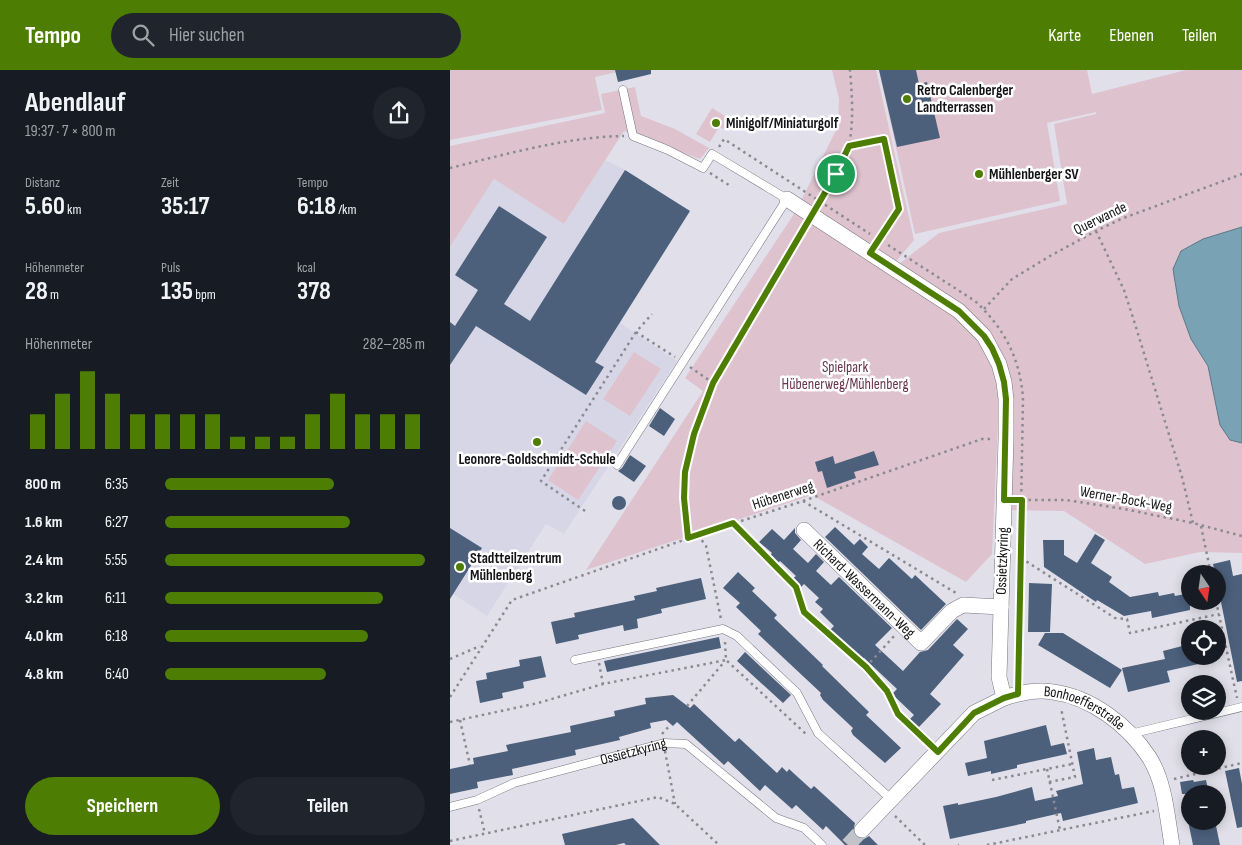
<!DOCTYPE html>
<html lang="de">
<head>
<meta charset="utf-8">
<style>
	:root { --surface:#171b24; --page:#20242c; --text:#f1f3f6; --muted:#9ea1a6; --accent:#4e7d04 }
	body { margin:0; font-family:"Sofia Sans Condensed",sans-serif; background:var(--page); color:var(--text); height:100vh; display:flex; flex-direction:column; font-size:19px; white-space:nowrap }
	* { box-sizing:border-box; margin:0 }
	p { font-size:16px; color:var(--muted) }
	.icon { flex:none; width:28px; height:28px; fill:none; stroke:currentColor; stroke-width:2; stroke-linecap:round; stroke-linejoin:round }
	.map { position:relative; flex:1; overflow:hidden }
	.details { display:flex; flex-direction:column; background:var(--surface); width:450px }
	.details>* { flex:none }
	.needle { width:32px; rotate:167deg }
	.controls { position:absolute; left:731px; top:495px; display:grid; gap:10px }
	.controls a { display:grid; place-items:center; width:45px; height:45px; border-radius:50%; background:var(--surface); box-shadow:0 2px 12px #0003; font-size:25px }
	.pin { position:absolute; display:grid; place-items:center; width:42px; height:42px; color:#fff; margin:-21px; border:2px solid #fff; border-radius:50%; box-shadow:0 1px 5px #0007 }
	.round { display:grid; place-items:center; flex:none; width:52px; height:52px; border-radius:26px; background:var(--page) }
	.head { display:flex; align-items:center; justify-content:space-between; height:85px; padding:0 25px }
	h1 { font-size:28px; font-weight:700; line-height:38px }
	.figures { display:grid; grid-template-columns:repeat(3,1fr); gap:8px; height:85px; padding:5px 25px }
	.figures div { display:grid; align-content:center }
	.figures b { font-size:25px; font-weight:700 }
	.figures small { font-size:14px; font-weight:400 }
	.figures p { font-size:14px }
	.chart { height:140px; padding:10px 25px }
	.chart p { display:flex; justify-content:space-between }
	.chart svg { width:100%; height:90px; margin-top:5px; stroke:var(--accent); stroke-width:6 }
	.button { display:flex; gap:10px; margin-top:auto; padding:10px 25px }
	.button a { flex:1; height:58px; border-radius:30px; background:var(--accent); color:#fff; font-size:20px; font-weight:700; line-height:58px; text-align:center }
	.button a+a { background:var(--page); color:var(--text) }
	ul { padding:0 25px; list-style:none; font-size:16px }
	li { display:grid; grid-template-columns:80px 60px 1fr; align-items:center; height:38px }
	li i { height:12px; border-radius:6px; background:var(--accent) }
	header { display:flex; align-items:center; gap:30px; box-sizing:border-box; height:70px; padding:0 25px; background:var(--accent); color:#fff }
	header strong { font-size:24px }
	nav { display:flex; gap:28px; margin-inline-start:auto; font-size:18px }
	.search { width:350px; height:45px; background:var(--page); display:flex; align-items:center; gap:12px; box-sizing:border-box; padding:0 18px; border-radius:28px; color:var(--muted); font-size:19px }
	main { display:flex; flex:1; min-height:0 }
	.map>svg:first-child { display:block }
	.built { fill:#d7d6e7 }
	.green { fill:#dec3ce }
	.water { fill:#79a3b4; stroke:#5b7885 }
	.building { fill:#4c607c }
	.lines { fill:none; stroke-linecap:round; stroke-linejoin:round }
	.street-tunnel { stroke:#c2c2ca; stroke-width:15; stroke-dasharray:15 8; stroke-linecap:butt }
	.lane-casing { stroke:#77767f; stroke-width:9 }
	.street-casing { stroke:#77767f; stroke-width:16 }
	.path { stroke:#8b8a91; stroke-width:2.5; stroke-dasharray:2.5 4; stroke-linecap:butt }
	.lane { stroke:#fff; stroke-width:8 }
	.street { stroke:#fff; stroke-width:15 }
	.route-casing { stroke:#fff; stroke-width:10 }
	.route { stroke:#4e7d04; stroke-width:6 }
	.poi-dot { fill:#4e7d04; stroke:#fff; stroke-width:2 }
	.labels { text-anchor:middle; stroke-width:5; stroke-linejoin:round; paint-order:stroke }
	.poi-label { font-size:15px; font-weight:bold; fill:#151518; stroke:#fff; text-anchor:start }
	.street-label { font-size:15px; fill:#151518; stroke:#fff }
	.park-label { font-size:15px; fill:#6a354e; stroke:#fff }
</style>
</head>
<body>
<header>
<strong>Tempo</strong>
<div class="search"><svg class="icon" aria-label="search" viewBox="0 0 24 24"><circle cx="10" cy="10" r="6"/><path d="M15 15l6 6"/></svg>Hier suchen</div>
<nav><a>Karte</a><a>Ebenen</a><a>Teilen</a></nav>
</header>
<main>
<section class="details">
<div class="head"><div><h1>Abendlauf</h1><p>19:37 · 7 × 800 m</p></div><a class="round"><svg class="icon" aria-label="share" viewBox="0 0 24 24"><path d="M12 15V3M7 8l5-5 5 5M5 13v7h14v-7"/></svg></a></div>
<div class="figures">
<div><p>Distanz</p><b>5.60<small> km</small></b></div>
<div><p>Zeit</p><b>35:17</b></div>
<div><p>Tempo</p><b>6:18<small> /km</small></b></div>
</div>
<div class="figures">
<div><p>Höhenmeter</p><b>28<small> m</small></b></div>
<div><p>Puls</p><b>135<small> bpm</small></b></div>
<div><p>kcal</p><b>378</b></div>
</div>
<div class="chart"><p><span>Höhenmeter</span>282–285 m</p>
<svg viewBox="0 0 160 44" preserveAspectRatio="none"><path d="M5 44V27M15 44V17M25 44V6M35 44V17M45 44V27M55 44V27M65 44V27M75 44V27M85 44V38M95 44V38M105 44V38M115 44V27M125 44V17M135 44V27M145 44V27M155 44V27"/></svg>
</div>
<ul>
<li><b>800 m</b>6:35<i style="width:65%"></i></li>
<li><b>1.6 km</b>6:27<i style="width:71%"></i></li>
<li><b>2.4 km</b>5:55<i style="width:100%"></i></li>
<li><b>3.2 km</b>6:11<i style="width:84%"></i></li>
<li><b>4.0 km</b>6:18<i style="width:78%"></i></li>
<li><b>4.8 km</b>6:40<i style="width:62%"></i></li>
</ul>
<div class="button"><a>Speichern</a><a>Teilen</a></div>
</section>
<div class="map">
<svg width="792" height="775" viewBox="0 0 792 775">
	<rect width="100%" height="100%" fill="#e1e0ea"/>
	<path class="built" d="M155,90L175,100L240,141L170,253L227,291L114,464L96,454L37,546L0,522V177L44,109L114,154Z"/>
	<path class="green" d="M0,0H175L145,7L152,40L0,70Z
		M382,0H426L464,170L438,201L514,254L534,279L548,313V354L542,484L516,512L362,425L136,500L253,321L235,308L346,141L388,56L389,29Z
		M429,0H637L642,24L736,0H792V483L750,482L695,494L614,441L559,440L555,292C551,281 546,270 539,261C516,233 479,214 449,194L489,163L617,134L604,54L646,44V42L597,53L610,131L465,164Z
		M185,17L191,46L225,59L259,78L250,89L174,61L114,154L44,109L0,177V76L155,43L151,24Z
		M262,38L280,49L274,59L269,57L260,72L246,64Z
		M184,282L211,299L180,346L153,329Z
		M136,351L167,371L128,430L98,410Z"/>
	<path class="water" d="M792,157V373L780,370L770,355L758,296L741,269L729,236L723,199L731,181L753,169Z"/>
	<path class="building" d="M165,0H201V4L168,12Z
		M429,0H466L469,14L477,12L490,68L447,77Z
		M175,100L240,141L145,292L154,297L136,325L26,256L0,295V252L5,256L28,220L5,205L49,136L97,167L54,234L80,251Z
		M210,338L225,349L214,366L199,356Z
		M424,381L429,395L404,402L406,408L377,418L372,401L368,402L365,392L383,386L385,394Z
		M180,385L196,396L184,412L168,401L172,398Z
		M162 433a7 7 0 1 1 14 0a7 7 0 1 1-14 0Z
		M385,457L404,475L410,469L418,477L412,484L429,499L439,488L462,509L465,505L496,534L471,560L375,467Z
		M0,458L32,478L0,529Z
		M345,458V463L351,470L343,479L358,493L366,484L374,492L366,501L381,515L389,507L442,558L425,575L453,601L470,582L478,580L507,549L518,559L503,575L514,585L480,624L491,634L469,657L460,649L464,645L442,624L447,619L414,588L412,589L390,568L389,569L380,560L384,556L370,542L373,539L365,532L369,528L354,514L351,517L342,509L346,506L330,491L327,494L319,486L322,483L309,472L322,459L334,470Z
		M645,464L655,470L641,493L662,507L659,512L680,527L708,522L709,526L724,523L725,526L740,523V540L702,548L701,541L674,546L647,530L646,532L594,497L593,470H614V485L627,493Z
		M780,490L783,506L792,504V611L787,612L768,517V504H765L763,494Z
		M288,502L305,518L302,521L327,545L324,548L373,595L372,596L419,642L416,645L451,678L435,693L403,665L401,661L403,658L373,630L370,625L371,623L308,564L311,561L286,537L290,533L273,518Z
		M251,508L256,529L211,539L212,543L187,549L188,558L174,561L173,555L128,565L129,569L106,574L101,552L125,547L124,543L185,530L184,526L207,521L206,518Z
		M579,513L602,514L600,562H578Z
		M595,563H613L672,600L660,618L588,575Z
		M269,567L271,578L157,602L154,591Z
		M740,574V586H762V591L717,601L720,612L678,622L672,598L715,589L713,581Z
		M295,582L341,625L333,633L287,591Z
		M91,586L96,607L73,612L74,618L52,623L53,628L30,633L26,611L37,609L36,603L70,596L69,590Z
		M223,625L240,638L244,634L285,672L289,668L327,703L332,697L337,702L339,699L361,719L364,716L405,753L403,762L406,767L414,769L419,766L428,775H395L376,756L373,760L346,735L342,739L315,715L310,721L278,691L274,695L227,652L223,656L216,650L200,653L201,658L169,667L170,670L125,680L126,685L62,699L63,705L27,712L28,718L0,724V699L24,694L23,688L58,681L56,675L121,662L120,656L165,646L164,641L196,634L195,628Z
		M596,655L601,676L614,673L617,684L567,695V698L541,704V701L518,706L515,693L537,688L534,671Z
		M644,678L646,690L661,687L665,705L669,704L672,719L684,717L688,733L613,751L611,743L576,751V753L500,769L493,736L508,733V735L546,727L582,717L585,731L608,726L606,721L633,714L627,682Z
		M789,698L792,714V757L787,758L775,701Z
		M743,710L744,712L756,710L759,724H732L730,712Z
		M183,748L210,775H176L174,773L166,775H115L112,764Z
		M738,751H765L770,775H743Z"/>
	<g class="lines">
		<path class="street-tunnel" d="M398,775L412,760"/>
		<g class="lane-casing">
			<g id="lane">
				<path d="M420,183L449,139L434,69"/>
				<path d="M167,395L337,129L262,84L253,98L218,80L183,66L173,20"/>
				<path d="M125,590L273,559L287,566L347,623L368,663L442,730"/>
				<path d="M680,664L792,637"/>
				<path id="s1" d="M0,737L27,730L64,713L214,673L236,674L326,748L354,758L372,775"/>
			</g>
		</g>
		<g class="street-casing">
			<g id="street">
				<path d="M337,129L509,241L534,266L549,294L554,312L556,329V369L549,607L554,628L524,643L412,760"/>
				<path id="s2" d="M354,460L471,573L502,541L513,535L551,537"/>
				<path id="s3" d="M554,628C570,623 586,619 603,622C641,627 678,655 699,687C715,712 717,746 722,775"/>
			</g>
		</g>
		<path class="path" d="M399,76L425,71
			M269,77L274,69L420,164
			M0,98C57,84 116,67 174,66
			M260,103L282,117
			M369,130C379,115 395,93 399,75C404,50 402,25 400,0
			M646,161L674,220L685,254L732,407L743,453
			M438,175L525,231C554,258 570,288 573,328L568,610
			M534,239L562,209L600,186L646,161L671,149L792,104
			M186,262L225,287
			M240,297L263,313
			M572,430H616L674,439L743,453L792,466
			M353,431L506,523
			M135,441L91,411L186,262L202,244
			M283,453L346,517L354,542L416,597L437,621L448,644L478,672
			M751,456L761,504
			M248,465L256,476L271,549
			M238,468L234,427L235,402L244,365L263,313L354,157
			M571,488L665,548L677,549L680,563L769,544
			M766,531L787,628
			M275,572L276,590L356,664
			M0,589L30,576
			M149,593L153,614
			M416,597L445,565
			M0,627L62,530L248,465L353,431L532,369H542
			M237,636L275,591
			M10,650L20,695
			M0,652L88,633L153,614L276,590
			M212,664L221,654
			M215,681L225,734
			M597,699L610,760
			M724,709L792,693
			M542,710L622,694
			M599,712L625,707L611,638
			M29,739L35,764
			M445,746L475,775
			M0,771L208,727L225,734L269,775
			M508,775H509
			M537,775L704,741"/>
		<use href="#lane" class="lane"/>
		<use href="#street" class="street"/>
	</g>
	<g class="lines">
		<g class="route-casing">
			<path id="route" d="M434,69L449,139L420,183L509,241L534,266L542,278L549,294L554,312L556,329L554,430H572L568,624L554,628L524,643L488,682L448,644L437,621L416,597L354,542L346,517L283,453L238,468L234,428L235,402L244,364L263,313L386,104L399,76Z"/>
		</g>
		<use href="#route" class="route"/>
	</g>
	<g class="poi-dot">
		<circle cx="457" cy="29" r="5"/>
		<circle cx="266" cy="53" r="5"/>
		<circle cx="529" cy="104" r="5"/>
		<circle cx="87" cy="372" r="5"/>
		<circle cx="10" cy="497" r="5"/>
	</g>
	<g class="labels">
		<g class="poi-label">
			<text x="467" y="25">Retro Calenberger<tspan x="467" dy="17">Landterrassen</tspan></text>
			<text x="276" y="58">Minigolf/Miniaturgolf</text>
			<text x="539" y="109">Mühlenberger SV</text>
			<text x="87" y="394" text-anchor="middle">Leonore-Goldschmidt-Schule</text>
			<text x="20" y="493">Stadtteilzentrum<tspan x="20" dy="17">Mühlenberg</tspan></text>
		</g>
		<g class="street-label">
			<text transform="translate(650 148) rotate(-26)" y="5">Querwande</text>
			<text transform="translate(333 425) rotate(-18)" y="5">Hübenerweg</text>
			<text transform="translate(676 429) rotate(10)" y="5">Werner-Bock-Weg</text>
			<text transform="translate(552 491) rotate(-88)" y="5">Ossietzkyring</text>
			<text dy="5" stroke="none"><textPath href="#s2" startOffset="84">Richard-Wassermann-Weg</textPath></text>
			<text dy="5" stroke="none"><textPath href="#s3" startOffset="85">Bonhoefferstraße</textPath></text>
			<text dy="5" stroke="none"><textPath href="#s1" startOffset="192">Ossietzkyring</textPath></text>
		</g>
		<g class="park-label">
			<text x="395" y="302">Spielpark<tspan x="395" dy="17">Hübenerweg/Mühlenberg</tspan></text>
		</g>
	</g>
</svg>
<div class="controls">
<a><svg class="needle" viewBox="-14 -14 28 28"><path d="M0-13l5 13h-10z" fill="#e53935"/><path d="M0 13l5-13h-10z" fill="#9ea1a6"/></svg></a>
<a><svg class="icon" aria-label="locate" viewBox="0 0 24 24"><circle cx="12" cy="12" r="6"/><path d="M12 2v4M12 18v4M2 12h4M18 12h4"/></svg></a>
<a><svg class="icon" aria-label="layers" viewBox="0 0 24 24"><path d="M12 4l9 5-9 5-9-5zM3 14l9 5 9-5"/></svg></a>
<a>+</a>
<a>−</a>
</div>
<div class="pin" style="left:386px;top:104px;background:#1e9e55"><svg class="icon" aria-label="arrive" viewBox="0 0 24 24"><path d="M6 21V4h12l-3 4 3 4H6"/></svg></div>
</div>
</main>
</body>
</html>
